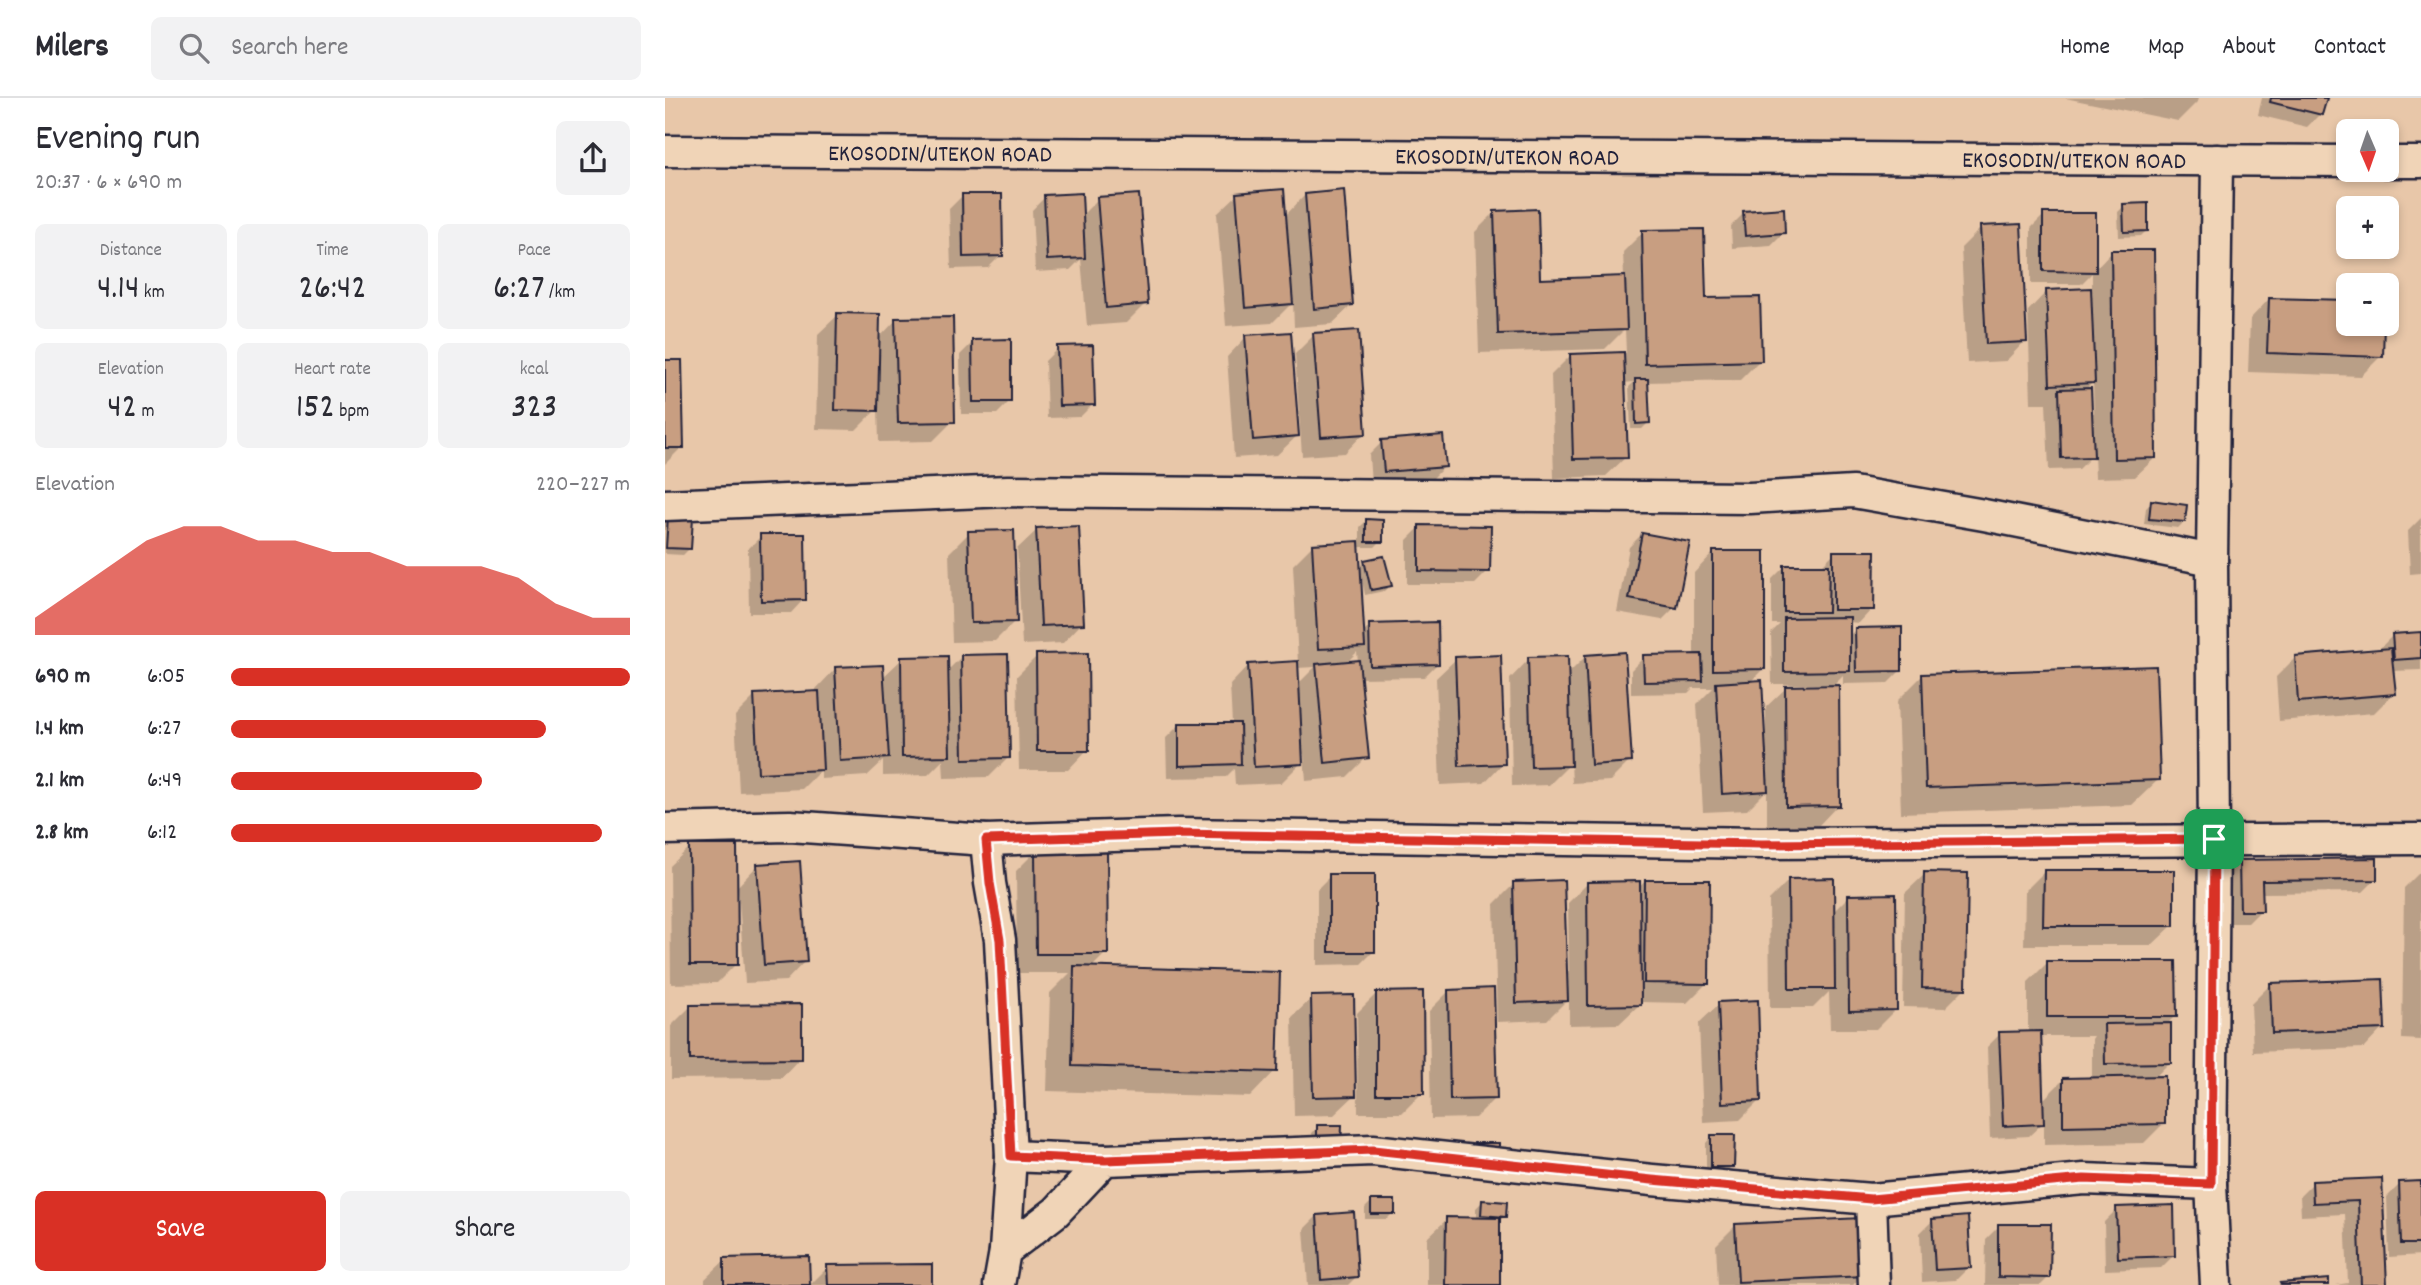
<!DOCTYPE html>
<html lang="en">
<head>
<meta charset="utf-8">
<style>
	:root { --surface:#fff; --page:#f2f2f3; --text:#2b2b33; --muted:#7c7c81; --line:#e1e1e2; --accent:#d93025 }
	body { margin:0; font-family:Dekko,sans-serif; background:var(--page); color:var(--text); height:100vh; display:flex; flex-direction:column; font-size:26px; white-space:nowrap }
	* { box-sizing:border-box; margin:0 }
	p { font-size:23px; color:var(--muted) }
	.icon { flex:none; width:38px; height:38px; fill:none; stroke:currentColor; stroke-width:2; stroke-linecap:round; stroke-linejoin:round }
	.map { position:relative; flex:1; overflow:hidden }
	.drawer { display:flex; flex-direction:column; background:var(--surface); width:665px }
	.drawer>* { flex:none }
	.needle { width:46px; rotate:178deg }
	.buttons { position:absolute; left:1671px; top:21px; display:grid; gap:14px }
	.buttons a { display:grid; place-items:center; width:63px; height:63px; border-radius:10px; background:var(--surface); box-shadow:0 4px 10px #0003; font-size:35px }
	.pin { position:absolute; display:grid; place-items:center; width:60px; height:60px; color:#fff; margin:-30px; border-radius:14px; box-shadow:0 4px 10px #0006 }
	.round { display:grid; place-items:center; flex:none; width:74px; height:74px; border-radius:10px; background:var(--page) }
	.overview { display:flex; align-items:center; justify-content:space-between; height:119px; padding:0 35px }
	h1 { font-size:38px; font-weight:600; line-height:52px }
	.stats { display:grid; grid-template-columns:repeat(3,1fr); gap:10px; height:119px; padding:7px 35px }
	.stats div { display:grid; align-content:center; border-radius:10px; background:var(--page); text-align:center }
	.stats b { font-size:35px; font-weight:600 }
	.stats small { font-size:19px; font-weight:400 }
	.stats p { font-size:19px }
	.chart { height:196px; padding:14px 35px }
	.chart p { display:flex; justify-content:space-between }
	.chart svg { width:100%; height:126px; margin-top:7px; fill:var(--accent); opacity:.7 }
	.primary-button { display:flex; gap:14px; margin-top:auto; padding:14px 35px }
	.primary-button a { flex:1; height:80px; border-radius:10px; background:var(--accent); color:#fff; font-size:28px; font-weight:600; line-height:80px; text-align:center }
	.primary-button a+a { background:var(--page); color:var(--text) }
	ul { padding:0 35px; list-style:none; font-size:23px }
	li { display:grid; grid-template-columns:112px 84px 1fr; align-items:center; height:52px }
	li i { height:18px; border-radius:9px; background:var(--accent) }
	header { display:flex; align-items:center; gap:42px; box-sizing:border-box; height:98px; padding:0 35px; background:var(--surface); border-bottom:2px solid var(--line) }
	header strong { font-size:33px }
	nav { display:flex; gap:38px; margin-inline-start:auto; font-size:24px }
	.search { width:490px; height:63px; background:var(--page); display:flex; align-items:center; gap:18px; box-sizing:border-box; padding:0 24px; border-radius:10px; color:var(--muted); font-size:26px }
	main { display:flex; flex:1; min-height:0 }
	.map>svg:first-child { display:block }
	.shadow { fill:#0003; fill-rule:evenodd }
	.building { fill:#c89e81; stroke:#22223b; stroke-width:2 }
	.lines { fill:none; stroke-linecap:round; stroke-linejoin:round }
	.minor-casing { stroke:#22223b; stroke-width:35 }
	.minor { stroke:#f0d4b7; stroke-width:30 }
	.route-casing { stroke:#fff; stroke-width:14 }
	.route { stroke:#d93025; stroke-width:9 }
	.labels { text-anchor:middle; stroke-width:6; stroke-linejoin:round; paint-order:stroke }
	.street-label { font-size:24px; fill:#22223b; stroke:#f0d4b7 }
</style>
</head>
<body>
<header>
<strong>Milers</strong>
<div class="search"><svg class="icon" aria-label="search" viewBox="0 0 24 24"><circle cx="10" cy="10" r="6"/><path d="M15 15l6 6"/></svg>Search here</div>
<nav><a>Home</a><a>Map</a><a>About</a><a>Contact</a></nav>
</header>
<main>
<section class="drawer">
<div class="overview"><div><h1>Evening run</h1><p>20:37 · 6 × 690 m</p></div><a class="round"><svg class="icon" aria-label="share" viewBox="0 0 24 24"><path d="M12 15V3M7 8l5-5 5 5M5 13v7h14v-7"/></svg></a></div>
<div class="stats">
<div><p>Distance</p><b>4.14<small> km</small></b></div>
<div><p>Time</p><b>26:42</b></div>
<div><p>Pace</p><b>6:27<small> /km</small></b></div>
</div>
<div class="stats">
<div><p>Elevation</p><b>42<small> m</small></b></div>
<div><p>Heart rate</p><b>152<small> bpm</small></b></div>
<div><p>kcal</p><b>323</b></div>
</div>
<div class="chart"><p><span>Elevation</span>220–227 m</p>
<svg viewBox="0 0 160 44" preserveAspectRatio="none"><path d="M0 44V38L10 29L20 20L30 11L40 6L50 6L60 11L70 11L80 15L90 15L100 20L110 20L120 20L130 24L140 33L150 38L160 38V44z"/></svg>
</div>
<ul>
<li><b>690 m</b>6:05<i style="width:100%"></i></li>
<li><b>1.4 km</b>6:27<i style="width:79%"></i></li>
<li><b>2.1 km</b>6:49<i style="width:63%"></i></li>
<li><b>2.8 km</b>6:12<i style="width:93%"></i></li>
</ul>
<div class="primary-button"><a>Save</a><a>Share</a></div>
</section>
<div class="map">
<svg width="1756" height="1187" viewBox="0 0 1756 1187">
	<rect width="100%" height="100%" fill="#e8c7a9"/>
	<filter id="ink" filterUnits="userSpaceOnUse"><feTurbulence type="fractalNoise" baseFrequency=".0143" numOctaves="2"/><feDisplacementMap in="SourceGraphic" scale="14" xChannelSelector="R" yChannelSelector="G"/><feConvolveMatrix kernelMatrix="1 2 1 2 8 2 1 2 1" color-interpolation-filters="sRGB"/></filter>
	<g filter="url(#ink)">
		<path class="shadow" d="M1400,0H1533L1532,4L1513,23Z
			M1597,0H1660L1655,16L1642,29L1593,17Z
			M572,97L620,118L640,97L687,207L667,226L629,229L628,204L607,225L561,228L552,116Z
			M297,98L336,157L323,170L286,171L284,111Z
			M380,99L416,118L433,101L481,205L461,225L422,228L416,161L405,172L370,174L367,112Z
			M1459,108L1482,132L1476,138L1454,139L1453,114Z
			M830,114L874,182L959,179L958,154L978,134L1095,262L1075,282L981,284L983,325L977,331H966L964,289L969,284L959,285L961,359L941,378L889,380L886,277L906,257L961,255L960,231L940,251L814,255L810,134Z
			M1079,115L1119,134L1106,147L1067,150L1066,128Z
			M1379,117L1429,172L1446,154L1490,360L1470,379L1430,380L1429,356L1414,371L1384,372L1381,305H1366L1363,213L1382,193L1427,192V175L1416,186H1366V130ZM1428,284L1429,315H1425L1420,292Z
			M1316,130L1360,243L1341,263L1302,265L1296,150Z
			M1604,201L1684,226H1717L1716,258L1696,278L1583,274L1585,221Z
			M173,217L213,241L231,222L288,323L268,343L214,344L213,310L191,332L151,331L153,236Z
			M649,237L699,335L680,355L637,358L630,256Z
			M581,239L632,338L612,357L569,360L562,259Z
			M308,244L345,303L332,316H296L295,257Z
			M393,250L428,306L415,319L382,320L380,263Z
			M0,264L17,349L0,366Z
			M717,344L779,369L766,382L706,387L704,357Z
			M1487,404L1519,424L1513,430L1479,426L1481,410Z
			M1756,420V475L1745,476L1743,433Z
			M4,421L24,451L18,457L0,456V424Z
			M701,423L716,443L710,449H693L694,470L700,464L725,487L719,493L700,497L697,481H695L698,535L705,528L772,566L759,579L694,580L702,659L682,679L641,683L639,656H636V665L616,685L570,687L569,671L561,679L502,680L501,640L514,627L567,626L565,587L584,567L633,565L628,467L648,447L695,445V429ZM692,554L693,564L681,565ZM650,569L632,587V570Z
			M755,429L823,473L810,486H742V442Z
			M372,432L417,525L398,545L357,547L352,451Z
			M304,435L350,523L330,543L287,544L284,455Z
			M977,436L1010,509L997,522L952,514L964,449Z
			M96,438L139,501L126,515H84L83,451Z
			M1048,455L1098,571L1084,585L1098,636H1101V609L1121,590L1173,707L1154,727H1102V692L1082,712L1038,714L1032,606L1048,590H1028L1023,595L966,596V572L979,559L1029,558V475Z
			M1169,455L1207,511L1194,525L1183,524V539L1191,531L1236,572L1223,585L1178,586V578L1170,586H1107L1106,535L1115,526H1107V481L1120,468L1155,469Z
			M1756,536V572L1727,573L1729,595L1709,615L1614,623L1611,579L1630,560L1715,553V550L1728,537Z
			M372,558L422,652L403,672H354L352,578Z
			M296,559L343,660L324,679L279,680L278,662L263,677L218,678V663L202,678L156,681V672L137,691L74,694L70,618L90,598L151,595V591L170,571L217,580L237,561L282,573Z
			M920,559L965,663L945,683L907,685L906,665L884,687L847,688L845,581L864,561L902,577Z
			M791,561L838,665L819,685L775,687L771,580Z
			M1257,578L1493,682L1467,707L1236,715L1232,603Z
			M25,749L71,866L52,885L6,886L5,768Z
			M371,753L441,855L426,870L610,973L585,999L382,993L385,895L405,875H352L351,773Z
			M1575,764L1711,781L1698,794L1596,795V812L1583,825H1562V777Z
			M93,767L140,863L121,883L80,885L73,789L71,790Z
			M1756,773V942L1737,941L1739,790Z
			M1379,774L1507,828L1487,847H1359L1360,793Z
			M1260,776L1300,890L1280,910L1238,909L1240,795Z
			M665,778L709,853L696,866L652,867V791Z
			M1124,782L1167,815L1183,799L1230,912L1211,931H1165L1164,894L1148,910H1105L1104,802Z
			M980,783L1042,885L1022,905L974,904V907L954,926L904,927V900L882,922L832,924L829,806L849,786L900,873H904L903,805L923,785L973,791Z
			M1383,864L1510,918L1504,924V965L1489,980L1498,1026L1479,1045L1379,1047V1024L1364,1038L1325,1040L1322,949L1335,936L1363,935V884ZM1374,938H1429L1427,941V981L1398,982L1376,1004Z
			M1606,886L1718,930L1699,950L1588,954L1586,906Z
			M784,893L830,1000L810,1020L766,1021L764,913Z
			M712,895L757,995L737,1015H693L692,915Z
			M647,900L689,998L669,1017L629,1018L627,919Z
			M1054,906L1094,1003L1075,1022L1038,1024L1034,925Z
			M26,908L135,960L116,980L6,981V928Z
			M653,1029L674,1051L647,1057V1035Z
			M1047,1038L1067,1068L1061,1074H1041V1045Z
			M1715,1082L1720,1187H1671L1683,1185L1680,1116L1636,1118L1635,1098L1648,1085Z
			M1756,1085V1157L1724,1159L1722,1099L1735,1086Z
			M706,1104L728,1115L722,1121H700V1110Z
			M817,1104L839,1119L833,1124V1187H762V1140L782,1121H811V1110Z
			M1452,1111L1509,1157L1496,1170L1440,1172L1439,1124Z
			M652,1118L691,1179L683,1187H643L639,1131Z
			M1268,1122L1304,1169L1291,1182L1257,1184L1255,1135Z
			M1071,1127L1198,1177L1188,1187H1053L1051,1147Z
			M1334,1128L1384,1179L1376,1187H1320L1321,1141Z
			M60,1162L143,1187H40V1181Z
			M163,1169L266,1187H145Z"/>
		<path class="building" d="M1606,0H1662L1657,17L1605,4Z
			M619,91L628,206L580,210L571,95Z
			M679,92L688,207L649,211L640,96Z
			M417,95L420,160L382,162L379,97Z
			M297,96H337L338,158L298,159Z
			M474,96L483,206L441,210L432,99Z
			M1483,105V133L1459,134L1458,106Z
			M1119,110L1120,135L1080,138L1078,113Z
			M873,111L875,181L960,178L962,232L833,236L829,113Z
			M1378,115H1431V174L1378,173Z
			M1356,126L1362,244L1321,246L1315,128Z
			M1039,131L1041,200L1095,199L1097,263L980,266L977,132Z
			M1446,152H1489L1491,360L1449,361Z
			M1426,190L1430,285L1385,287L1381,192Z
			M1604,200L1684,202V226H1719L1718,259L1602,255Z
			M172,215L215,216L213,313L170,312Z
			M288,219L290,324L233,325L230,220Z
			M694,232L701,336L656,339L648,235Z
			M626,234L634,338L588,342L580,237Z
			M346,241V304H308L307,242Z
			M428,247L430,307L394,308L392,248Z
			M959,254L963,360L908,361L905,256Z
			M0,262H17L19,350H0Z
			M970,281H983L985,325L971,326Z
			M1426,290L1429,359L1396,360L1394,291Z
			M778,337L781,369L719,374L716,342Z
			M1486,402L1522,407L1520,424L1484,421Z
			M3,419L28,420L26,451L1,450Z
			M701,421L718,422V444H701Z
			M754,427L826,428L825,474L754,473Z
			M414,428L419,526L376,528L371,430Z
			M349,432L352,524L306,525L303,433Z
			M977,435L1025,444L1012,510L964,501Z
			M95,436H140L141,502L96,503Z
			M694,443L700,549L653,551L647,446Z
			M1048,453H1100V571L1048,572Z
			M1168,453H1210L1209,512H1168Z
			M719,458L727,488L706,492L699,462Z
			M1119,467H1164L1163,514H1119Z
			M1185,519V573L1119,574V520Z
			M773,524L774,566L705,568L704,526Z
			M1237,529V573L1191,574L1190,530Z
			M1756,534V560L1729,562L1727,536Z
			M1726,550L1731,596L1633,604L1630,558Z
			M960,554L967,664L926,667L920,557Z
			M423,555L424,653H372L371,556Z
			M343,556L345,660L298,661L296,557Z
			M1037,556L1038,583L979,584L978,557Z
			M836,557L840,666L794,668L790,559Z
			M283,558L285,658L237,659L236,559Z
			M903,558L906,668L866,669L863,559Z
			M694,562L704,660L660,665L651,566Z
			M633,563L638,666L589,669L583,566Z
			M218,567L224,660L175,663L170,569Z
			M1491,568L1495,682L1261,690L1257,576Z
			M1097,582L1103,693L1057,696L1051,585Z
			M1174,587L1175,708L1121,709L1120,588Z
			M154,593L158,672L93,675L89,596Z
			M514,625H575L576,666L514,668Z
			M24,747H72L73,867H25Z
			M370,752H442L443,856H371Z
			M1712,760V782L1597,783L1598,813H1575L1574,762Z
			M135,763L142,864L99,867L92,766Z
			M1379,772H1509V828H1378Z
			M1259,774L1303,775L1301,891L1257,890Z
			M664,776H710V854H664Z
			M1169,780L1170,891H1124L1123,781Z
			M899,782L903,903L851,905L848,784Z
			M980,782H1045L1044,886L979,885Z
			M975,783L976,907L923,908L922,784Z
			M1231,796L1232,912L1184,913L1183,797Z
			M1382,863H1511L1512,919H1382Z
			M409,868L615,874L612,974L407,968Z
			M1718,881L1720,931L1607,935L1605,885Z
			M829,890L832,1001L785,1002L783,892Z
			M758,893L759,996H711V894Z
			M689,897L691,998L648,999L646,898Z
			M1093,902L1096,1003L1057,1005L1053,904Z
			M137,906V961L25,962V907Z
			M1506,925V965L1440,966L1439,926Z
			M1376,933L1379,1026L1338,1028L1334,934Z
			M1500,978V1026L1398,1028V980Z
			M652,1027H677L676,1052L652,1051Z
			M1046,1037H1070L1069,1069H1046Z
			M809,1045H834V1062H809Z
			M1717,1080L1722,1187H1696L1693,1103L1648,1105L1647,1083Z
			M1756,1083V1146H1736L1734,1084Z
			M706,1102H730V1116H706Z
			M817,1102L842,1104L841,1119L816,1117Z
			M1509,1107L1510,1158L1453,1160L1451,1109Z
			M689,1114L693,1179L656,1182L652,1117Z
			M1303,1118L1306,1170L1270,1172L1267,1121Z
			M781,1119L835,1120V1187H780Z
			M1197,1120L1200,1178L1073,1184L1070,1126Z
			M1333,1126H1386L1385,1180L1333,1179Z
			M144,1158L145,1187H59V1160Z
			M267,1166V1187H163L162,1167Z
			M1664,1181V1187H1616L1615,1185Z"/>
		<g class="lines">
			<g class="minor-casing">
				<g id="minor">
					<path id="s1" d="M0,53L1684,63"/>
					<path d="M1722,64H1756"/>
					<path d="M0,407L343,393L1085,400L1188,394L1319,417L1547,462"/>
					<path d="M0,731L125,728L321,742L513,736L1097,745L1756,741"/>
					<path d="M321,742L325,785L335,842L346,1058L340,1153"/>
					<path d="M346,1058L440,1062"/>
					<path d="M1206,1101L1209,1187"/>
					<path d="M334,1187L340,1153L391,1114L440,1062L708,1052L987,1082L1206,1101L1419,1081L1546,1086"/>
					<path d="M1551,1187L1546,1086L1549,741L1547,462L1552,62"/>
				</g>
			</g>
			<use href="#minor" class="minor"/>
		</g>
	</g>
	<g class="lines" filter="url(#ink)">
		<g class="route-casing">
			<path id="route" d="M513,736L1097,746L1549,741L1546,1086L1419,1081L1206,1101L987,1082L708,1052L440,1062L346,1058L335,842L325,785L321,742Z"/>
		</g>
		<use href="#route" class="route"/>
	</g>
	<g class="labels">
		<g class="street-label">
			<text dy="8" stroke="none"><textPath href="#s1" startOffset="275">EKOSODIN/UTEKON ROAD</textPath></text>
			<text dy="8" stroke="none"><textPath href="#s1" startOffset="842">EKOSODIN/UTEKON ROAD</textPath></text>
			<text dy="8" stroke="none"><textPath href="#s1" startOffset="1409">EKOSODIN/UTEKON ROAD</textPath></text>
		</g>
	</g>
</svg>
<div class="buttons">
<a><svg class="needle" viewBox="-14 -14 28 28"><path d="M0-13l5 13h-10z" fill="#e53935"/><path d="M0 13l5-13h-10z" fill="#7c7c81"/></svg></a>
<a>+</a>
<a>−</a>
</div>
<div class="pin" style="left:1549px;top:741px;background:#1e9e55"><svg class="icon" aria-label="arrive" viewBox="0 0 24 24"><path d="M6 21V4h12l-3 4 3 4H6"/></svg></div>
</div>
</main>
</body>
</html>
